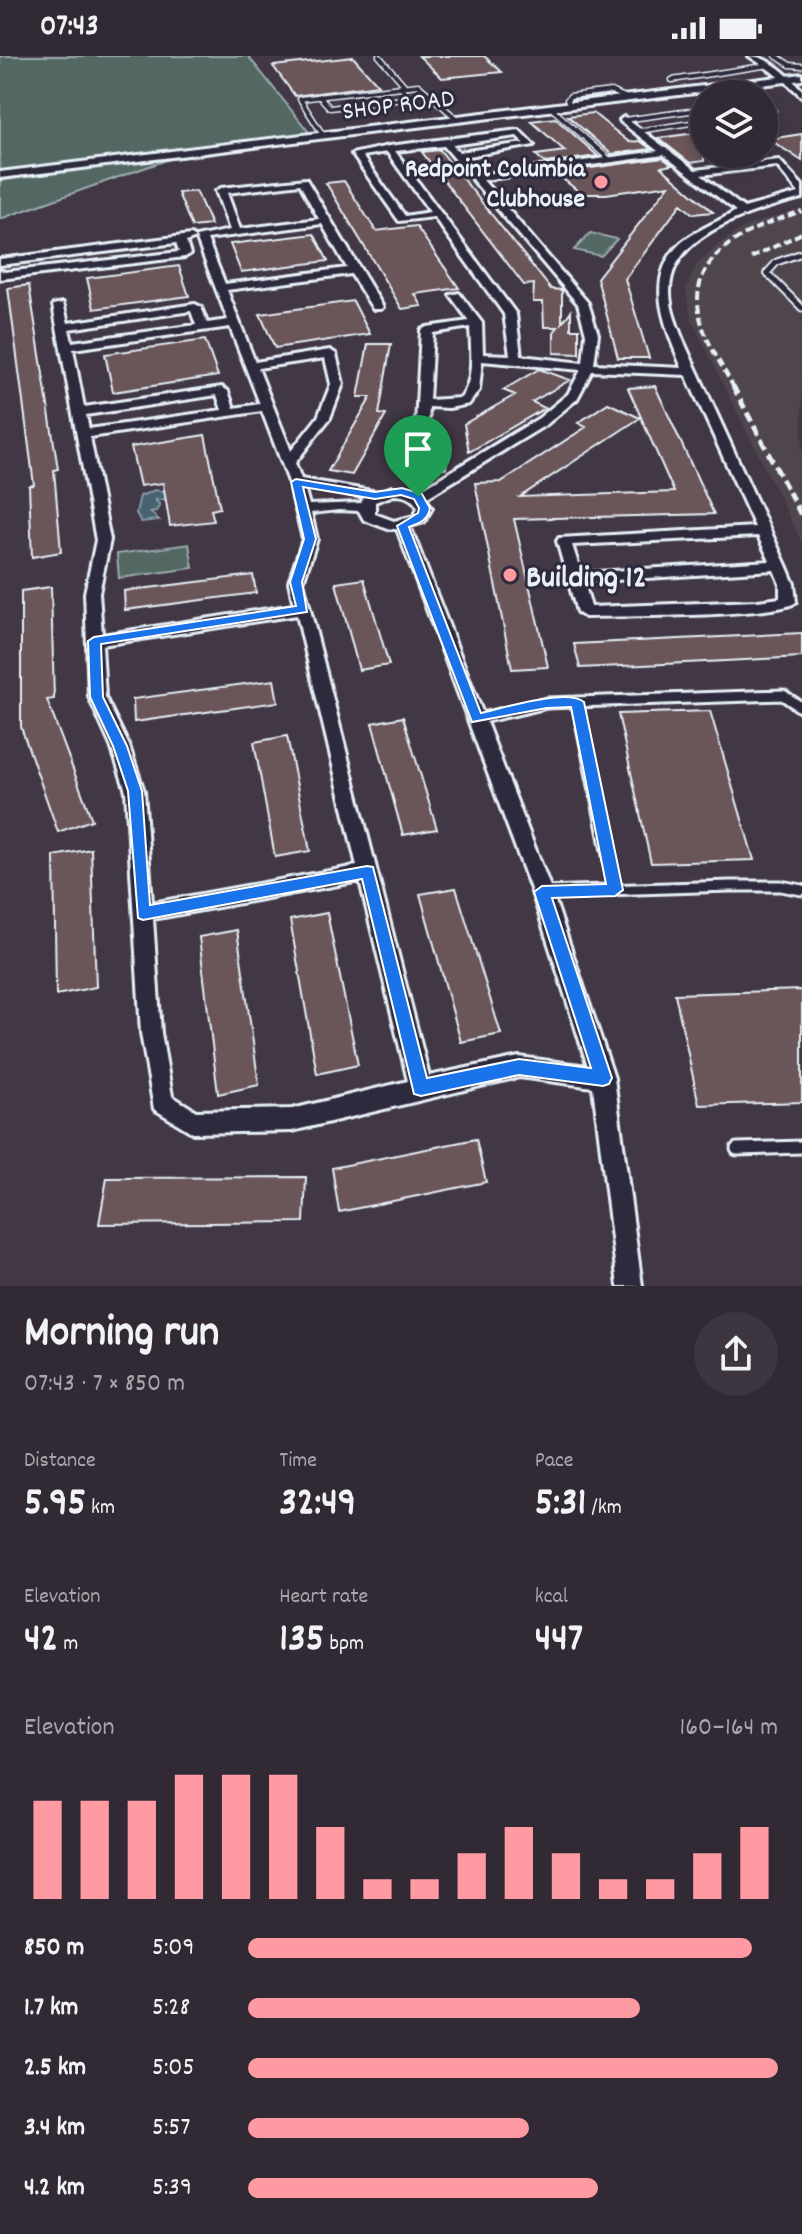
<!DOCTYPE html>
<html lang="en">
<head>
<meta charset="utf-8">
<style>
	:root { --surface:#312934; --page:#3d3540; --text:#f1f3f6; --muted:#a8a6ac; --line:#4c454f; --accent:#ff9aa2 }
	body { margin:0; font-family:Dekko,sans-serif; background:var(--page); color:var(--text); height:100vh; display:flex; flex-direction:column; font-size:30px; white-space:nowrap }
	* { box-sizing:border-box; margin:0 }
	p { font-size:26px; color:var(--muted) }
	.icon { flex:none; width:44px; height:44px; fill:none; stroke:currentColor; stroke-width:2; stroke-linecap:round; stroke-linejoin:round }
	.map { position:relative; height:1230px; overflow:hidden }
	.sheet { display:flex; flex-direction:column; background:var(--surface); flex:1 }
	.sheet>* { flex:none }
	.buttons { position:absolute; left:690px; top:24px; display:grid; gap:16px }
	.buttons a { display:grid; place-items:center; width:88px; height:88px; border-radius:50%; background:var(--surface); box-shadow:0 4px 12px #0003,0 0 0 2px var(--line); font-size:40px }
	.pin { position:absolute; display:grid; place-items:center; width:68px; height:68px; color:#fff; margin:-82px -34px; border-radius:50% 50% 50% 0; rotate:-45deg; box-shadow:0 0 8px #0007 }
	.pin .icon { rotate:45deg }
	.round { display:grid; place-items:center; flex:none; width:84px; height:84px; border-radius:42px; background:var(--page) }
	.head { display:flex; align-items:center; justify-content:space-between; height:136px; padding:0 24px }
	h1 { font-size:44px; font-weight:700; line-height:60px }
	.stats { display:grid; grid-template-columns:repeat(3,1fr); gap:12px; height:136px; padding:8px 24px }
	.stats div { display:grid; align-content:center }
	.stats b { font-size:40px; font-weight:700 }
	.stats small { font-size:22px; font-weight:400 }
	.stats p { font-size:22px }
	.chart { height:224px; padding:16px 24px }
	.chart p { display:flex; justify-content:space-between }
	.chart svg { width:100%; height:144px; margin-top:8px; stroke:var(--accent); stroke-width:6 }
	ul { padding:0 24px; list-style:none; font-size:26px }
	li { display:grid; grid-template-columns:128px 96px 1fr; align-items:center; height:60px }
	li i { height:20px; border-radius:10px; background:var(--accent) }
	.status { display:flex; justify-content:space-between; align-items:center; height:56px; padding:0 40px; background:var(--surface); direction:ltr }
	.status svg { height:22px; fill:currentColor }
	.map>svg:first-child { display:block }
	.built { fill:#50444e }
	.green { fill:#526864; stroke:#9dacae; stroke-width:2 }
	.water { fill:#496271; stroke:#899ba7; stroke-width:2 }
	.building { fill:#6a5558; stroke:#e8f1f8; stroke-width:2 }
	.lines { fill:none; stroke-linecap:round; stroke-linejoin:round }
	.service-far3-casing { stroke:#e8f1f8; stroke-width:7 }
	.service-far2-casing { stroke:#e8f1f8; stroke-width:9 }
	.service-far1-casing { stroke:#e8f1f8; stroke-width:15 }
	.service-casing { stroke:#e8f1f8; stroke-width:17 }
	.minor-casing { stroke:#e8f1f8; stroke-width:6 }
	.tertiary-casing { stroke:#e8f1f8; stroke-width:6 }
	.service-far3 { stroke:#2f2a3d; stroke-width:4 }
	.service-far2 { stroke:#2f2a3d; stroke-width:5 }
	.service-far1 { stroke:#2f2a3d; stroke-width:9 }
	.service { stroke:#2f2a3d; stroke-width:11 }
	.minor { fill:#2f2a3d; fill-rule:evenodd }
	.tertiary { fill:#2f2a3d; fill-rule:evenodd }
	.rail-far1 { stroke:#e8f1f8; stroke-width:4; stroke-dasharray:8 4; stroke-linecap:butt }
	.rail { stroke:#e8f1f8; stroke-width:5; stroke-dasharray:10 5; stroke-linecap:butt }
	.route { fill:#1a73e8; stroke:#fff; stroke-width:2; fill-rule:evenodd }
	.poi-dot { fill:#ff9aa2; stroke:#2f2a3d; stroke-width:3 }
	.labels { text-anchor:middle; stroke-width:6; stroke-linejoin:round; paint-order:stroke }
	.far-street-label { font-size:26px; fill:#e8f1f8; stroke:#2f2a3d }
	.far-poi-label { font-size:26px; font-weight:bold; fill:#e8f1f8; stroke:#2f2a3d; text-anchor:end }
	.poi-label { font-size:32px; font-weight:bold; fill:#e8f1f8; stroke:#2f2a3d; text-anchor:start }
</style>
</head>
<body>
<div class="status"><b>07:43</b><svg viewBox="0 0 49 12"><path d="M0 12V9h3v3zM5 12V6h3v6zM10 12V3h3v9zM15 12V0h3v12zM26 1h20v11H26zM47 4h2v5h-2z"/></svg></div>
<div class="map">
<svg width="802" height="1230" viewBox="0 0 802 1230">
	<rect width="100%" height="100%" fill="#413745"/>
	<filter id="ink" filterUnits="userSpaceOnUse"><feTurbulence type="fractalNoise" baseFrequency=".0125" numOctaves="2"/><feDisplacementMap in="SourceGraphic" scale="16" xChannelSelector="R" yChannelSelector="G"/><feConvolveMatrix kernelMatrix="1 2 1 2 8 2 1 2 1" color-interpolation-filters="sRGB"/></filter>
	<g filter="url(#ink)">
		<path class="built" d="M802,152V487L691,263L686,234L696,209L717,189L746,170Z"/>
		<path class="green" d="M0,0H248L312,80L192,95L0,163V125L150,101L0,119Z
			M590,177L617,183L601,200L574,194Z
			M189,488L193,512L119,522L117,498Z"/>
		<path class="water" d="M155,434L169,436L168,443L155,444L160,449L156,455L150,456L159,464L141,466L136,457L140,440Z"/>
		<path class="building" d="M419,0H484L502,16L442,22Z
			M353,1L378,29L295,40L273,10Z
			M593,57L629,86L640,85L651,93L611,98L568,60Z
			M555,62L598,100L545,107L536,99L565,95L531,65Z
			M704,76V105L690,107L658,82Z
			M802,78V105L769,83Z
			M440,94L551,233L562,234V267L571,255V273H579V298L554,297V276L558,271H544L543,246H533L534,228L524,229L422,96Z
			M663,102L672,109L661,111L713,156L693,158L681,148L625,223L649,302H618L597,222L669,129L606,138H582L555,117Z
			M344,125L376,175L416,170L459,232L415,238L422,250L402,253L326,127Z
			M196,135L211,169L192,171L178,137Z
			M314,178L328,205L241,216L230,188Z
			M179,210L189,240L94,253L87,222Z
			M29,229L58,413L54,414L61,496L32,501L29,430L34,429L8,232Z
			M353,245L370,278L275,292L260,258Z
			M205,284L218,320L113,336L105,298Z
			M368,288H391L379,358L386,359L352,419L328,415L371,341H358Z
			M539,313L570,324L532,346L545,352L469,396L464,368L515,339L503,334Z
			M655,330L714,458L514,463L548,611L512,613L475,427L501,426L586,371L578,367L608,347L640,362L520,441L674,436L628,332Z
			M205,379L220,452L211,454L214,465L170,470L163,427L140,430L131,391Z
			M449,383L446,412L431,411L433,392Z
			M253,519L256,537L125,554L124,535Z
			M364,523L389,609L359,614L336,527Z
			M51,531L54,643L47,644L92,764L58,776L21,671V535Z
			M802,577V601L706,606L580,612L574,588Z
			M274,624L278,646L134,666L133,643Z
			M710,655L754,804L651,807L618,658Z
			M403,661L437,773L403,779L372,667Z
			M287,680L310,795L275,801L254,686Z
			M91,793L96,931L56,939L54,800Z
			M456,832L501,978L461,986L420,838Z
			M327,857L358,1009L317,1018L290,864Z
			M237,874L259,1029L218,1038L199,881Z
			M802,934V1046L699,1049L675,938Z
			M476,1083L486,1126L339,1156L332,1112Z
			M306,1121L304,1166L99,1168L107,1122Z"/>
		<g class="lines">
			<g class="service-far3-casing">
				<path id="service-far3" d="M379,0L405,30
					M776,0L790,9L802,10
					M672,24L769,9
					M319,40L330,52L411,42L400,30
					M764,48L774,55L764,57
					M571,49L567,44L570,40L611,35L627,42
					M550,51L610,104
					M624,64L704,53
					M638,75L704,65
					M323,79L300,43L418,29L457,63"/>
			</g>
			<g class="service-far2-casing">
				<path id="service-far2" d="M802,197L777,206L767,217L802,252"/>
			</g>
			<g class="service-far1-casing">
				<path id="service-far1" d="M577,646L615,834
					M477,663L547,647L783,639L802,652
					M543,836L730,830H781L802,834"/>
			</g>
			<g class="service-casing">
				<path id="service" d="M737,1093L802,1091"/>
			</g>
			<g class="minor-casing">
				<path id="minor" d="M749,0C769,0 789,20 802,34V41L784,24Z
					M624,61L695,114L779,104L802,129V142C756,154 669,176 670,236C670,253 677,269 683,284L786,509L794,528L796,546C780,561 617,560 585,561L577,556L557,485L559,482L755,471L686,319L592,315L577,343L547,368L426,442L432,452L424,466L410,470L552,836L614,1022L642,1230H618L593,1031L519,1021L292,1075L193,1077L154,1053L141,977L126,735L111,690L89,641L85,537L96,484L53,249L63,247L68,267L195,248L201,251L207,267L228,264L196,181L230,174L216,135L221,132L306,123L383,251L381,253H373L351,218L227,234L255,306L330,294L336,298L343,328L330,362L295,407L301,423L378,436L392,431L417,436L539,362L568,338L581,314L482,305L479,334L469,348L449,352L429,351L427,387L426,390H416L415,387L421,274L427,271L469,265L450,239L459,237L482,267L483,298L510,299L504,258L434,161L399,165L352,98L389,90L519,74L534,89L463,101L478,119L658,95L621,66L620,64ZM517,80L524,87L459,96L452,89ZM444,90L578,248L586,278L583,307L521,300L516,258L395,95ZM387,96L430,156L405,160L362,100ZM664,99L736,155C718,166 698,173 682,186C642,222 666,271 682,312L594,308L598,278L588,247L483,124ZM777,110L799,137L744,152L701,119ZM300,128L319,163L240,173L227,137ZM322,168L347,212L225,228L207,183ZM191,255L196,269L72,286L69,273ZM230,271L260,348L234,352L228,335L222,331L84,351L73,293ZM470,271C471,293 475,323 461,342L429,344L433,277ZM325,302L331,328L318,361L291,395L258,312ZM217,339L222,354L89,373L86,359ZM262,355L289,426L303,483L289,526L294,549L102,579L99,537L110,484L90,381ZM304,431L364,441L361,447L309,449ZM394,439C405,439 413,442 418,452L414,460L394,465L375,458V446ZM339,454L359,455L364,464L388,473H397L532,836L588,1010L519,1001L429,1020L303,526L317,483L311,457ZM758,480L770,505L581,517L572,489ZM774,514L780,528V542L758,545L591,551L584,526ZM297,559L357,810L152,847L144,735L129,690L105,641L102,589ZM360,825L408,1025L292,1053L196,1055L172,1040L161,977L153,863Z
					M191,179L196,182L186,186L190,198L185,201L0,223V214L5,216L179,196L176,187L0,209V203Z"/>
			</g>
			<g class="tertiary-casing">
				<path id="tertiary" d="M802,18V24L0,122V116Z"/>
			</g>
			<use href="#service-far3" class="service-far3"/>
			<use href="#service-far2" class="service-far2"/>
			<use href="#service-far1" class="service-far1"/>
			<use href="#service" class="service"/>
			<use href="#minor" class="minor"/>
			<use href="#tertiary" class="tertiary"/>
			<path class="rail-far1" d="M751,202L802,177
				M734,332C723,311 707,288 701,265C683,198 750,172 802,155"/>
			<path class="rail" d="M733,330L802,461"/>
		</g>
	</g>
	<path class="route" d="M296,423L375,436L402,432L422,438L430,452C428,464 420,467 409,471L481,657C503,652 568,632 584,646L623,834L615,840L552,842L612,1022L609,1028L603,1030L519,1019L421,1040L414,1038L362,823L143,864L138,862L128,735L113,690L90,641L88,585L94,581L296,550L290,526L304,483L291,426ZM303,431L375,443L401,439L414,443L419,452L418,457L397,470L472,666L547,652L571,651L606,828L542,830L534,836L591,1012L519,1003L427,1022L373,811L367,810L150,849L142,735L127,690L103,641L101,588L307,556L302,526L316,483Z"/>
	<g class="poi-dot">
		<circle cx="601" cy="126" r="8"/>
		<circle cx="510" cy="519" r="8"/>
	</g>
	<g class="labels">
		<g class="far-street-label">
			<text transform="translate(398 47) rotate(-7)" y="9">SHOP ROAD</text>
		</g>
		<g class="far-poi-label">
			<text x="585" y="120">Redpoint Columbia<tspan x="585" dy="30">Clubhouse</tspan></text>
		</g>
		<g class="poi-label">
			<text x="526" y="530">Building 12</text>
		</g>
	</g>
</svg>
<div class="buttons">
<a><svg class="icon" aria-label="layers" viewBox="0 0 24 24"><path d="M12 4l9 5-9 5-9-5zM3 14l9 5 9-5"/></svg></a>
</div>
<div class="pin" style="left:418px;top:441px;background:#1e9e55"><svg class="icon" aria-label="arrive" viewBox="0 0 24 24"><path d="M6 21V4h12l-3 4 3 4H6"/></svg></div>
</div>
<section class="sheet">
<div class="head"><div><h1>Morning run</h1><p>07:43 · 7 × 850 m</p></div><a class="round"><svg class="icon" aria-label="share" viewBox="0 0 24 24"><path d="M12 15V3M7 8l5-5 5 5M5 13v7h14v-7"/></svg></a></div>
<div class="stats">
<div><p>Distance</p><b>5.95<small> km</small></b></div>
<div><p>Time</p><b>32:49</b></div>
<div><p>Pace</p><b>5:31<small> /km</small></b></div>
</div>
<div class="stats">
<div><p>Elevation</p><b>42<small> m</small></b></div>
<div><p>Heart rate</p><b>135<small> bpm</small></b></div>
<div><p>kcal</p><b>447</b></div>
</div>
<div class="chart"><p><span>Elevation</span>160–164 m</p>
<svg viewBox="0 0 160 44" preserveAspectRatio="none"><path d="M5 44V14M15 44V14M25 44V14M35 44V6M45 44V6M55 44V6M65 44V22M75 44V38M85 44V38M95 44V30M105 44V22M115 44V30M125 44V38M135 44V38M145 44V30M155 44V22"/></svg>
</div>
<ul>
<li><b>850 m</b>5:09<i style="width:95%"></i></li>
<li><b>1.7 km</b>5:28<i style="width:74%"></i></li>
<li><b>2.5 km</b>5:05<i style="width:100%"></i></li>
<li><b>3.4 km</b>5:57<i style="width:53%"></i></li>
<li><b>4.2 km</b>5:39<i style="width:66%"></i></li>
</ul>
</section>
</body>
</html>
